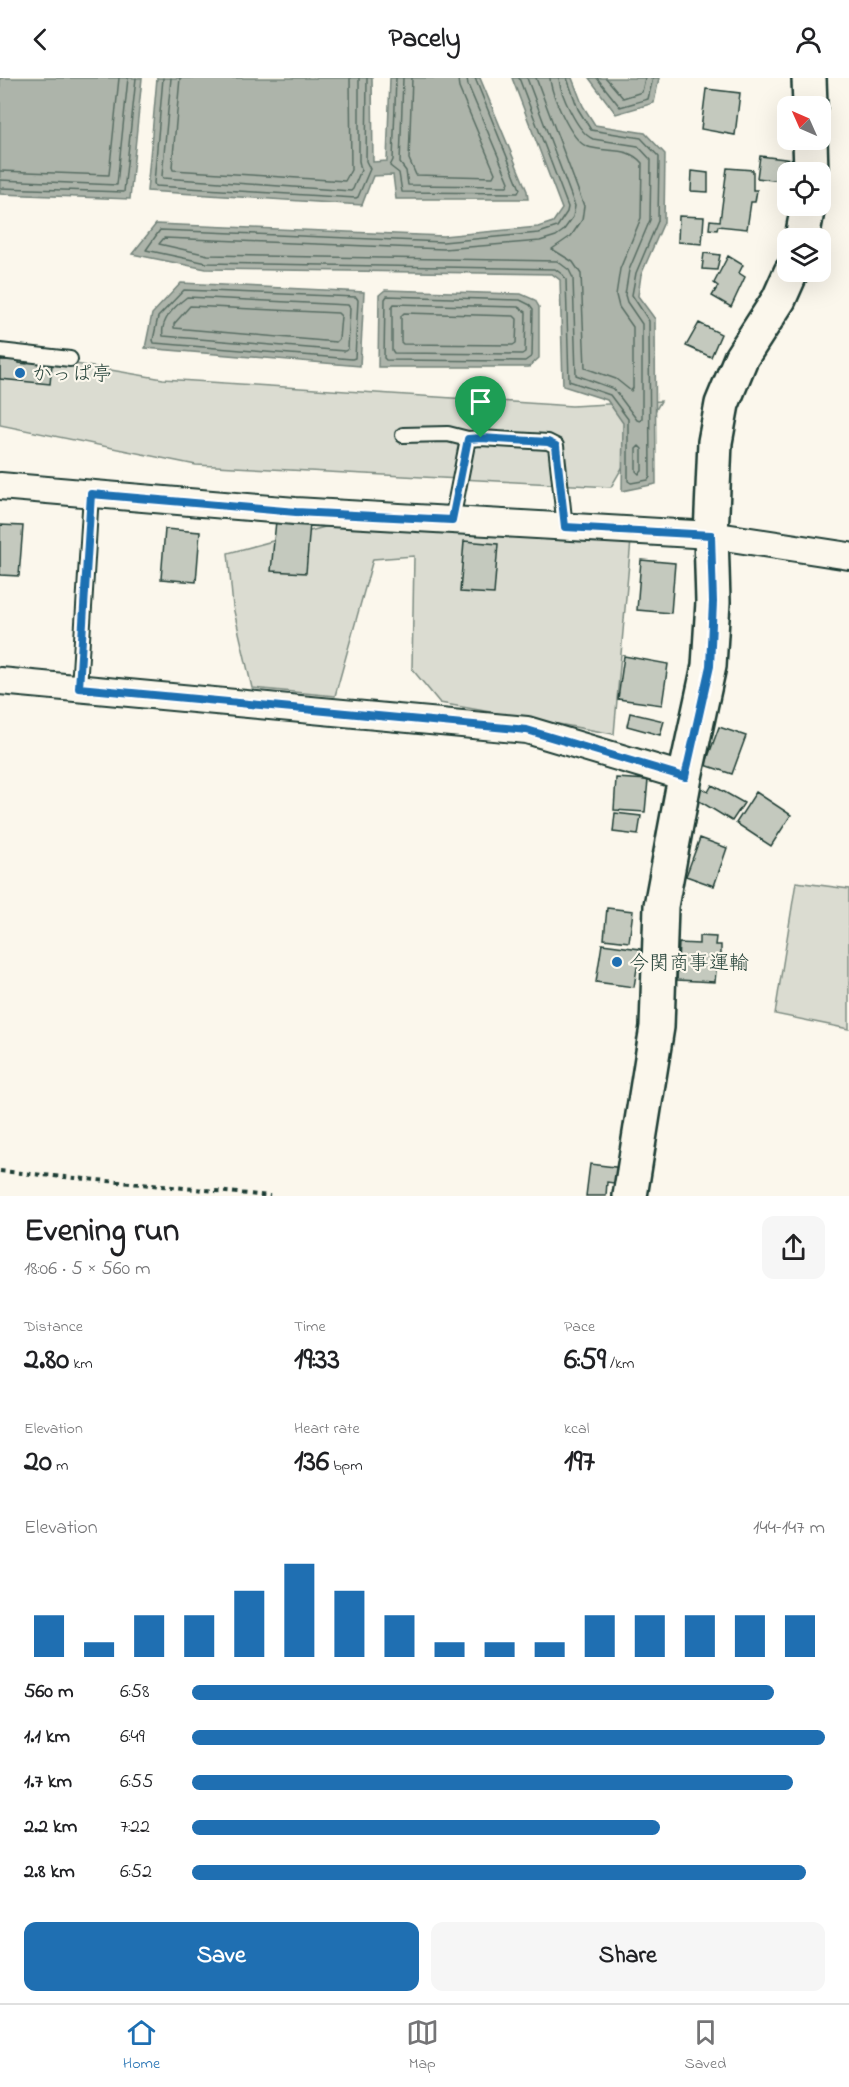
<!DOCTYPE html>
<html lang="en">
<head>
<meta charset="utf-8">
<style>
	:root { --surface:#fff; --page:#f6f6f6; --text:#202124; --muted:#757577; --line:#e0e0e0; --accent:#1f6fb2 }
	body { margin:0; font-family:"Indie Flower","Klee One",sans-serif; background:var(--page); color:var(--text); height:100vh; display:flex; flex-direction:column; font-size:22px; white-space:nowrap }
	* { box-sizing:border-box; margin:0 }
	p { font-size:20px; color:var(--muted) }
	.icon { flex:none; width:33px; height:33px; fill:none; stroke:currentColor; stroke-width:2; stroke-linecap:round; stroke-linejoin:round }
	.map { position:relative; height:1118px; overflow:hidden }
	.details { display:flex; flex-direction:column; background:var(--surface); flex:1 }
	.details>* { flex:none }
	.needle { width:39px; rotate:315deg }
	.fabs { position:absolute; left:777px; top:18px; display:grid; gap:12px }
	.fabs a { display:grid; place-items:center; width:54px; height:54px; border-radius:12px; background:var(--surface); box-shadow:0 6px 24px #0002; font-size:30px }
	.pin { position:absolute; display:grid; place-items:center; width:51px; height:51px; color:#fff; margin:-62px -26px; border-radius:50% 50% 50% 0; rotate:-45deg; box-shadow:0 0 6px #0007 }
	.pin .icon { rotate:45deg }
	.round { display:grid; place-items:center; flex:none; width:63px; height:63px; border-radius:12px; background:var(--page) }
	.head { display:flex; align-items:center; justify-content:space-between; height:102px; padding:0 24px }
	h1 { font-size:33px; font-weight:800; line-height:45px }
	.stats { display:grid; grid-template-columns:repeat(3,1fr); gap:9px; height:102px; padding:6px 24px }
	.stats div { display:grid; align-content:center }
	.stats b { font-size:30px; font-weight:800 }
	.stats small { font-size:16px; font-weight:400 }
	.stats p { font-size:16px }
	.chart { height:168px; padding:12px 24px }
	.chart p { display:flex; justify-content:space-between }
	.chart svg { width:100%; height:108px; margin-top:6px; stroke:var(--accent); stroke-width:6 }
	.primary-button { display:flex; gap:12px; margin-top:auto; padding:12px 24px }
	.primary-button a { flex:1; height:69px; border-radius:12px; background:var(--accent); color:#fff; font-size:24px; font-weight:800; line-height:69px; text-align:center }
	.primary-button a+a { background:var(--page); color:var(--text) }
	ul { padding:0 24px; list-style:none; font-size:20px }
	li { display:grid; grid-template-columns:96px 72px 1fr; align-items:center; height:45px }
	li i { height:15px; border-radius:8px; background:var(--accent) }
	header { display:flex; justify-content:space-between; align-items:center; height:78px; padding:0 24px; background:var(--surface); font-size:27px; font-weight:800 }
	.menu { display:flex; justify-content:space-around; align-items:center; height:84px; border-top:2px solid var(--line); background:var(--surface); font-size:16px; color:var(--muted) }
	.menu a { display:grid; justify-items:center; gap:3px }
	.menu .current { color:var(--accent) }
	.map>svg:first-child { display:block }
	.green { fill:#dbdcd1; stroke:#7d8c82; stroke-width:1.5 }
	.water { fill:#adb4aa; stroke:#74847b; stroke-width:1.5 }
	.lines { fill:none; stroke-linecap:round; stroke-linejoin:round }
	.shore { stroke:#586d63; stroke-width:1.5 }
	.building { fill:#c4c9be; stroke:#1f3d34; stroke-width:1.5 }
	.service-casing { stroke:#1f3d34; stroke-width:18 }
	.minor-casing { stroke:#1f3d34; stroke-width:30 }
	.tertiary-casing { stroke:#1f3d34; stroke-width:38 }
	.path { stroke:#1f3d34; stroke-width:4; stroke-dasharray:4.5 4.5; stroke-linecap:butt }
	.service { stroke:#fbf7ec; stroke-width:14 }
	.minor { stroke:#fbf7ec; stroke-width:26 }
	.tertiary { stroke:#fbf7ec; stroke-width:33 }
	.route-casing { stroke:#fff; stroke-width:12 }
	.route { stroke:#1f6fb2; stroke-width:8 }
	.poi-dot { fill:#1f6fb2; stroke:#fbf7ec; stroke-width:2 }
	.labels { text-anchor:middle; stroke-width:4.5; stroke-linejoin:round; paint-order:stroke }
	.poi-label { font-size:20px; fill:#1f3d34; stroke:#fbf7ec; text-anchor:start }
</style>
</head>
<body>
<header><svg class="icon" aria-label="back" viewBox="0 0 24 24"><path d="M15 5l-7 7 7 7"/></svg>Pacely<svg class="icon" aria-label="person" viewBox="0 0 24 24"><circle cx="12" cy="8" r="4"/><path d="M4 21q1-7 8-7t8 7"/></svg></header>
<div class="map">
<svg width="849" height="1118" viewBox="0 0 849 1118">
	<rect width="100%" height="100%" fill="#fbf7ec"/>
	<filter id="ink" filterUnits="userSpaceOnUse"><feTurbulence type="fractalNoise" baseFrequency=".0167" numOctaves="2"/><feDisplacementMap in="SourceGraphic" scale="12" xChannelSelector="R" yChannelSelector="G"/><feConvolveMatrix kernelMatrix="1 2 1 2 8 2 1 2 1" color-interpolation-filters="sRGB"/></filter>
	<g filter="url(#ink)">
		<path class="green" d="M0,273L163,301L572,328L661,323L611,409L196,387L0,347Z
			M336,446L631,462L614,656L440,625L412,591L414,478L373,481L335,618L252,610L233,529L228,475Z
			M796,804L849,811V951L775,936Z"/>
		<path class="water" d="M0,0H142L130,121L0,116Z
			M157,0H372L373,84L387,83L390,0H480L527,113L528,121H396L393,97L373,98L362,127L147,113Z
			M512,0H572L583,28L595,47L645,55L665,76L664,144L641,197L638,218L655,241L656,406L622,413L623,345L607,322L563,308L560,202L552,196L206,191L132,176L156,146L443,158L538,149L553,144L562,131Z
			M589,0H659L654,25L616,36Z
			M181,205L364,214L360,288L145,270L152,236Z
			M385,212L521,216L535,222L539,229V280L529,289H378L379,217Z"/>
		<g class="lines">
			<path class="shore" d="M163,0L154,105L155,108L356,120L358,119L370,91L366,83L367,0
				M171,0L162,98L163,100L351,113L353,111L361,92L359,83V0
				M180,0L172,89L173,92L345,103L351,92L350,0
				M396,0L393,82L390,88L399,95L402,114L518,115L520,111L475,0
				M403,0L400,85L406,93L408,107L507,108L509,104L468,7L467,0
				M412,0L409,81L416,97L493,99L495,95L459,10L458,0
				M519,0L568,129L567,134L557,149L539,155L443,164L160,152L146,172L207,185L555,191L563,197L566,202L569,303L610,317L628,341V403L631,405L648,402L650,399L649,243L632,217L636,195L658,143L659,79L641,60L591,52L578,31L567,0
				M527,0L575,128L573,139L563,153L556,158L540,163L444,171L164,160L159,166L208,177L557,183L569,192L573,200L576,297L614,311L637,342L640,343L642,340V246L627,224L625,217L629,192L650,142L651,82L638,68L593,61C578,55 560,16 559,0
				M536,0L584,128L582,142L571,158L552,171L573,184L581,196L585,290L616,301L631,313L633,310V249L619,229L616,217L620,191L641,140L642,85C627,67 606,76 586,68C571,62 551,16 550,0
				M597,0L620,29L648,21L653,0
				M606,0L623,20L642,14L645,0
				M0,93L109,97L119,0
				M0,102L117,107L128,0
				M0,110L124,114L136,0
				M184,212L356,219L358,222L355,280L352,281L154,265L153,262L158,239Z
				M387,218L520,222L530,227L533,231L532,278L525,283L386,282L384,280L385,221Z
				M187,219L348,227L350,230L348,271L345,273L163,258C160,242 175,228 187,219Z
				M394,226L518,229L526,234L525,274L522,276L394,275L392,272V229Z
				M190,228L338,235L341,238L339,261L336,264L174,250V246Z
				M404,235L514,238L517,241L516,265L513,267L403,266L401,264V238Z
				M639,368L642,371V393L639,396L636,393V371Z"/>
		</g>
		<path class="building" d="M706,11L740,15L735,57L701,51Z
			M760,78L793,82L791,94H788V104L757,100Z
			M727,90L753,92V112H757L755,124H751L747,151L718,148L717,152L709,151L710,142L720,143Z
			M692,93L708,95V114L691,113Z
			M679,138L704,139L702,166L678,164Z
			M704,175L720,177L717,192L702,191Z
			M728,178L743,187L739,195L745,199L731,229L712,218L718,208L714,205Z
			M699,245L721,256L711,279L686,268Z
			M5,280L19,281V285L27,286V281L40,282V286H52L50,306L0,301V282H6Z
			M276,443L310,445L306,495L271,493Z
			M0,447L23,448L19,498L0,497Z
			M165,451L200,454L196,504L161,501Z
			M464,463L498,466L494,516L460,514Z
			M641,482L675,485L671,535L637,532Z
			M624,578L668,586L662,627L618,621Z
			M630,635L664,643L660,657L627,648Z
			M719,649L746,658L732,696L705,687Z
			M616,700L648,702L645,734L614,732Z
			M712,707L744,725L732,743L696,721L702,710L708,714Z
			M756,714L791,737L771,768L736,745Z
			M615,735L641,738L638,757L613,754Z
			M700,760L727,770L714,808L686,798Z
			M607,830L633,833L629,864L604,861Z
			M699,858L716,859L715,867H721V882H717L715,904L677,902L679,865L699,866Z
			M602,866L640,871L634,909L596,904Z
			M590,1086L623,1090L621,1106L607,1104L606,1118H586Z"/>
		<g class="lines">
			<g class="service-casing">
				<path id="service" d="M0,273L70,281
					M403,357L448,356L468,361L481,360L548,364L556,368L565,449
					M452,442L468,361
					M79,610L91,416"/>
			</g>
			<g class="minor-casing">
				<path id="minor" d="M0,408L295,433L711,457L849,478
					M0,603L527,652L685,699"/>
			</g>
			<g class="tertiary-casing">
				<path id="tertiary" d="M809,0L810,28
					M810,62L811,94
					M802,160L808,128
					M630,1118L657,949L661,828L685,699L709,588L713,524L711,457L715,364L722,326L741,280L779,221L791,194"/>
			</g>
			<path class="path" d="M0,1093L270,1118"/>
			<use href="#service" class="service"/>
			<use href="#minor" class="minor"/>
			<use href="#tertiary" class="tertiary"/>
		</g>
	</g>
	<g class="lines" filter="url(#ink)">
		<g class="route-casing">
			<path id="route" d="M481,360L548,364L556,368L565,449L711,457L713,524L710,588L685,699L527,652L79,610L91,416L296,434L452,442L468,361Z"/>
		</g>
		<use href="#route" class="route"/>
	</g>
	<g class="poi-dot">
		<circle cx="20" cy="295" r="6"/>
		<circle cx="617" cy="884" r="6"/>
	</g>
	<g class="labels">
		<g class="poi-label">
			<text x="32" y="302">かっぱ亭</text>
			<text x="629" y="891">今関商事運輸</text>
		</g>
	</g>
</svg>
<div class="fabs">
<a><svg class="needle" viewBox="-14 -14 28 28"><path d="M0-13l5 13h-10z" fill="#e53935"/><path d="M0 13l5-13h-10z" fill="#757577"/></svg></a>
<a><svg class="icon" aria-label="locate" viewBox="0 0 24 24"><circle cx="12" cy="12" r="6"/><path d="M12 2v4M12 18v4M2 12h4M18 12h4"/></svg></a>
<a><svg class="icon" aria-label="layers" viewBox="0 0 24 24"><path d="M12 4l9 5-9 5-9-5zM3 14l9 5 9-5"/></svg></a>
</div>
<div class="pin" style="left:481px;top:360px;background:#1e9e55"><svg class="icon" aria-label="arrive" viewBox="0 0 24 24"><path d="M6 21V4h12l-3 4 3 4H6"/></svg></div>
</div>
<section class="details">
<div class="head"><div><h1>Evening run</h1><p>18:06 · 5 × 560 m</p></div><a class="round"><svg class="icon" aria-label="share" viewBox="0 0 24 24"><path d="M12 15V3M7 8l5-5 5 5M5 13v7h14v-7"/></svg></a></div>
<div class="stats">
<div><p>Distance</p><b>2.80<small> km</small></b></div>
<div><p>Time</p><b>19:33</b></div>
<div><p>Pace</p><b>6:59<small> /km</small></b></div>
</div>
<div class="stats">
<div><p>Elevation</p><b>20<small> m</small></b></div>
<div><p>Heart rate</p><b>136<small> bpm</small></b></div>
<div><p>kcal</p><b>197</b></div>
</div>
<div class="chart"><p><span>Elevation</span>144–147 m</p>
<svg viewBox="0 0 160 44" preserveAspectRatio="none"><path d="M5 44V27M15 44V38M25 44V27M35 44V27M45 44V17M55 44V6M65 44V17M75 44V27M85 44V38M95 44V38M105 44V38M115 44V27M125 44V27M135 44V27M145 44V27M155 44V27"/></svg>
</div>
<ul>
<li><b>560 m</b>6:58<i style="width:92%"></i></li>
<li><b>1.1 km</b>6:49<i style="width:100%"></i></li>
<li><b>1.7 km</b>6:55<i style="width:95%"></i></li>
<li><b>2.2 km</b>7:22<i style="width:74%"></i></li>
<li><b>2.8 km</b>6:52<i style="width:97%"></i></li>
</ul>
<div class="primary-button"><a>Save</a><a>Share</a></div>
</section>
<nav class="menu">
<a class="current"><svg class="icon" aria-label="home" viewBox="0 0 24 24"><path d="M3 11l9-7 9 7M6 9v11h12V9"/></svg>Home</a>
<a><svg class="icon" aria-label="map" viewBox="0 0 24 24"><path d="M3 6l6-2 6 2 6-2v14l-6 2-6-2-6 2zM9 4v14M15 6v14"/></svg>Map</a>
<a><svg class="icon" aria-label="saved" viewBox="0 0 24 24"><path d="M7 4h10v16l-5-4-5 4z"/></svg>Saved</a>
</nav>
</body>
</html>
